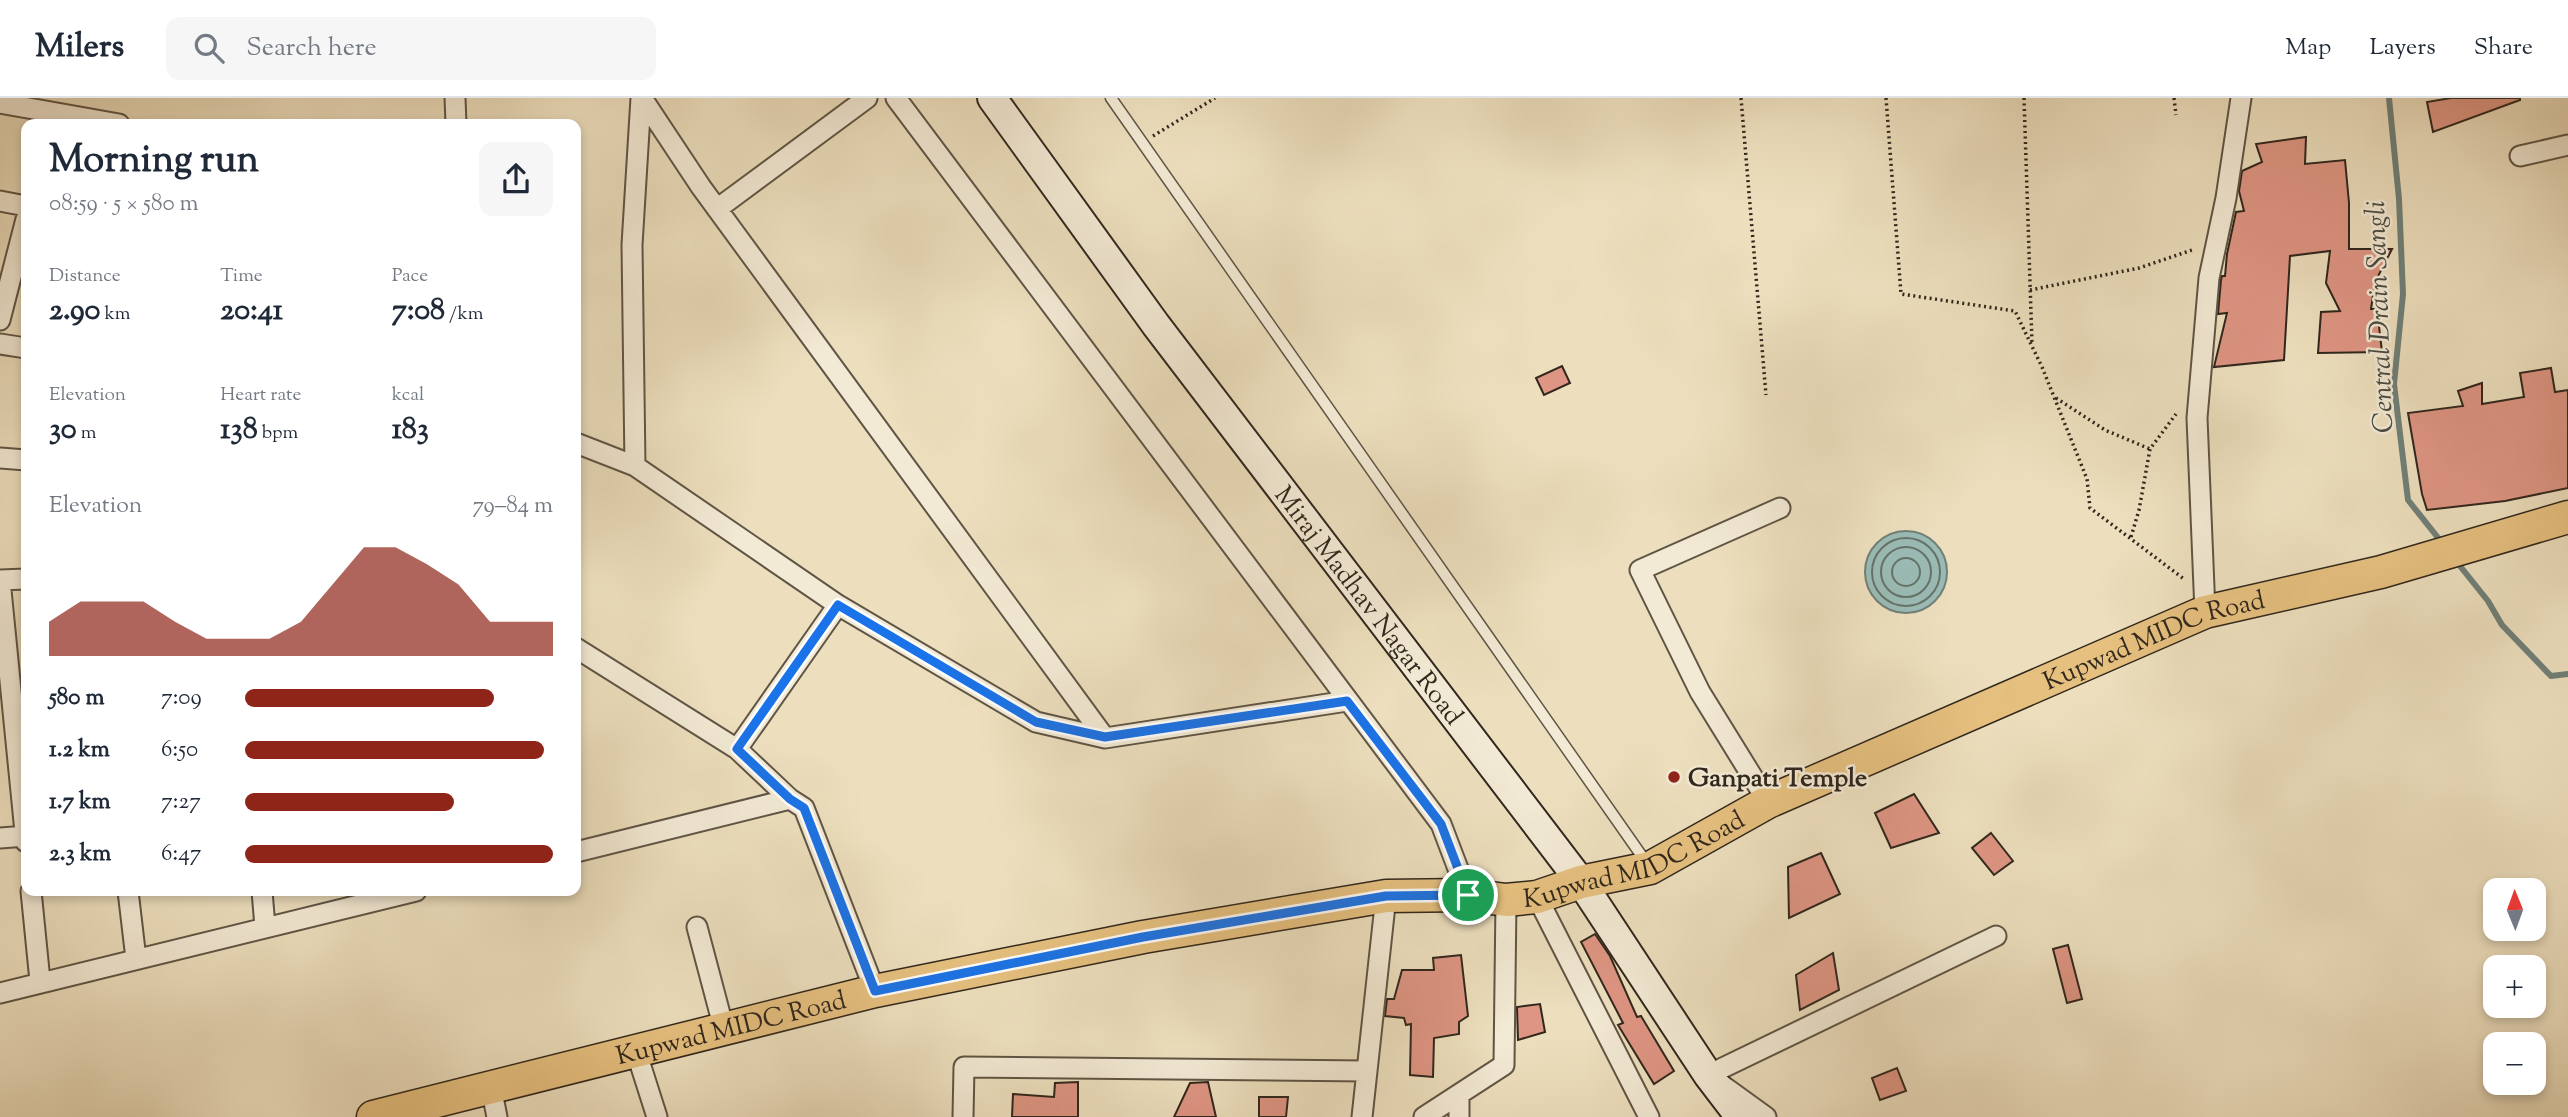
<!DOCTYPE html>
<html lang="en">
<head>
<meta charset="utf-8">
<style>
	:root { --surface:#fff; --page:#f6f6f7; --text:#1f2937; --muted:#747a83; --line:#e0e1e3; --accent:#8f2418 }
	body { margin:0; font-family:"Sorts Mill Goudy",serif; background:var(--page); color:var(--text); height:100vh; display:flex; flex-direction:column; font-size:26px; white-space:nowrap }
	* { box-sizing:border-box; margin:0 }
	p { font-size:23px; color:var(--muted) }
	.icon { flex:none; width:38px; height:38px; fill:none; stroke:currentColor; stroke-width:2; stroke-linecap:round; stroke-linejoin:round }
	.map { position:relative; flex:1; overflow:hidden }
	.side { position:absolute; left:21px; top:21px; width:560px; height:777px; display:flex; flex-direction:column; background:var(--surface); border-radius:14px; box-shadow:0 4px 10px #0003 }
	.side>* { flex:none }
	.needle { width:46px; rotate:359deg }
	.buttons { position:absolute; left:2483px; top:780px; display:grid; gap:14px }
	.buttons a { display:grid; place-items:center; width:63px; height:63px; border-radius:14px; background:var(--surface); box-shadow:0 4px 10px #0003; font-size:35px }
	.pin { position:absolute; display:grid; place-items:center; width:60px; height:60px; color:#fff; margin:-30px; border:4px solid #fff; border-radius:50%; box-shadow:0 2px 7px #0007 }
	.round { display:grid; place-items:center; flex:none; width:74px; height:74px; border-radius:14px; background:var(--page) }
	.headline { display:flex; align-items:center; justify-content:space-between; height:119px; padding:0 28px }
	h1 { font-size:38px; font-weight:700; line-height:52px }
	.metrics { display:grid; grid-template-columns:repeat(3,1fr); gap:10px; height:119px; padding:7px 28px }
	.metrics div { display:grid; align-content:center }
	.metrics b { font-size:30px; font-weight:700 }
	.metrics small { font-size:19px; font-weight:400 }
	.metrics p { font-size:19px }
	.chart { height:196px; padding:14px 28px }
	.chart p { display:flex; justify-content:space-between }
	.chart svg { width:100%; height:126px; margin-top:7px; fill:var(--accent); opacity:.7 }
	ul { padding:0 28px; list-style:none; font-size:23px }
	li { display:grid; grid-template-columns:112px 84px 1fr; align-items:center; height:52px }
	li i { height:18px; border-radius:9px; background:var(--accent) }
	header { display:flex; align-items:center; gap:42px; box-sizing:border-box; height:98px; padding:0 35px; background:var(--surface); border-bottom:2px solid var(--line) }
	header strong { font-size:33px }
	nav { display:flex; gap:38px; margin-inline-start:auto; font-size:24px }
	.search { width:490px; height:63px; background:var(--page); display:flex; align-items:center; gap:18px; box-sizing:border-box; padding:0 24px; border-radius:14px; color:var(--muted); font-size:26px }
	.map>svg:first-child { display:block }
	.water { fill:#9abcb6; stroke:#708079; stroke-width:2 }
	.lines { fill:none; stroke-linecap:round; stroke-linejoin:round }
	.shore { stroke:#65726a; stroke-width:2 }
	.stream { stroke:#708079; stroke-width:6 }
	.building { fill:#de9583; stroke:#30271d; stroke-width:2 }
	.lane-casing { stroke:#5f5545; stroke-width:13 }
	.street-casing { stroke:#5f5545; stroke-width:23 }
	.secondary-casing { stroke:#30271d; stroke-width:32 }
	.primary-casing { stroke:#30271d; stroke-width:35 }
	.path { stroke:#30271d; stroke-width:3.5; stroke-dasharray:2 3.5; stroke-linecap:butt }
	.lane { stroke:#f3ead5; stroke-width:10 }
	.street { stroke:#f3ead5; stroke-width:19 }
	.secondary { stroke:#f3ead5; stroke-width:28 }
	.primary { stroke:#e6c07f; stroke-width:32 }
	.route-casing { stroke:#fff; stroke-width:14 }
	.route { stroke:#1a73e8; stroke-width:9 }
	.poi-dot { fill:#8f2418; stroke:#f3ead5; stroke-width:2.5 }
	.labels { text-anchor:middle; stroke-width:5; stroke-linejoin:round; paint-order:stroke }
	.street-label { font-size:26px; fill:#30271d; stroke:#f3ead5 }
	.poi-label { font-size:26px; font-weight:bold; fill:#30271d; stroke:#f3ead5; text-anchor:start }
	.water-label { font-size:28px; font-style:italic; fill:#4a4c43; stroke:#f3ead5 }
</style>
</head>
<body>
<header>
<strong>Milers</strong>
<div class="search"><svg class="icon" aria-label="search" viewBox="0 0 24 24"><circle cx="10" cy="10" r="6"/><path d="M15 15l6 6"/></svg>Search here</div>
<nav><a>Map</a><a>Layers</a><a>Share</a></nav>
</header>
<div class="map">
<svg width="2568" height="1019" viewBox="0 0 2568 1019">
	<rect width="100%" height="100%" fill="#eddfbe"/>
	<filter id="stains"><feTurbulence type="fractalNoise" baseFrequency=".00286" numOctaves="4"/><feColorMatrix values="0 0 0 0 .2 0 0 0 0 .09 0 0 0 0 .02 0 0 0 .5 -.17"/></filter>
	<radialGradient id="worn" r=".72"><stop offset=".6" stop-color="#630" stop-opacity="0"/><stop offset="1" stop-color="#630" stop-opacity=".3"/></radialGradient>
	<path class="water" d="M1865 474a41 41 0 1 1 82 0a41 41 0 1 1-82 0Z"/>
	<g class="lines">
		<path class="shore" d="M1872 474a34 34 0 1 1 68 0a34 34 0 1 1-68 0Z
			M1881 474a25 25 0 1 1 50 0a25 25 0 1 1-50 0Z
			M1892 474a14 14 0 1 1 28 0a14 14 0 1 1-28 0Z"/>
		<path class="stream" d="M2389,0L2399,101L2403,196L2394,286L2408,402L2443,446
			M2456,463L2488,503L2502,527L2551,578L2568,576"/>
	</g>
	<path class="building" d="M2451,0H2520V2L2433,34L2427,4Z
		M2306,39L2305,66L2345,62L2349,105V151H2392L2375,184L2371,211H2377L2382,254L2318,255L2321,214L2340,213L2326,185L2330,153L2290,158L2284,262L2214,269L2227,215L2218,216L2221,182L2222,178H2225L2227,156L2236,114L2244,113L2239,93L2242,73L2262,64L2256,46Z
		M1562,268L1570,285L1544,297L1536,280Z
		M2551,270L2555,294L2568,292V390L2505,403L2427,412L2422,396L2408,315L2463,308L2458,293L2482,285V306L2524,299L2520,275Z
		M1914,696L1939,735L1891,750L1875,715Z
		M1991,735L2013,763L1994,777L1972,750Z
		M1821,755L1840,796L1789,820L1788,769Z
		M1595,836L1610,858L1637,919L1641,918L1674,973L1654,986L1618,927L1623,925L1581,844Z
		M2068,847L2082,901L2067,905L2053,851Z
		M1833,855L1839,892L1800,912L1796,877Z
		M1461,857L1468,918L1459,924V936L1434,940L1433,979L1410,977L1411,926L1406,927L1404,920L1385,918L1387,901H1394L1402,872H1434L1433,860Z
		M1540,906L1545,934L1518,942L1517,909Z
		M1897,970L1906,993L1880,1002L1872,980Z
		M1078,984V1019H1012L1013,996L1054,999L1055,985Z
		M1208,984L1216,1019H1174L1190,985Z
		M1259,999H1288L1286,1019H1259Z"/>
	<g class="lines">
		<g class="lane-casing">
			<path id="lane" d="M1111,0L1646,764"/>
		</g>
		<g class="street-casing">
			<path id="street" d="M455,0L456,26
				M642,0L701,89L1105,640
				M896,0L1441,726L1468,797
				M0,5L119,26
				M2520,58L2568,47
				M0,103L26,108
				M717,111L867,0
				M0,222L26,121
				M0,246L26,250
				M576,345L635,368L838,507L1036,624L1105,640L1347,603
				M0,360L26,362
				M635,368L632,147L641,0
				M26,481L0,482L26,744
				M2205,514L2197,320L2209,180L2226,100L2241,0
				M576,550L737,651L790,701
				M737,651L838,507
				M1768,704L1700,594L1640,472L1780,410
				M0,740L26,738
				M576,754L790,701L804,710L875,893
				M31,793L40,883
				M128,793L136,861
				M262,793L265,829
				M1537,799L1649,1019
				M697,829L724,931
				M0,895L416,793
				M636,953L657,1019
				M491,989L497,1019
				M963,1019L964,969L1366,973
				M1362,1019L1386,798
				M1424,1019L1504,967L1506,802
				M1459,1019V996
				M1766,1019L1708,977L1996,838"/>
		</g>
		<g class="secondary-casing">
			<g id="secondary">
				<path id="s1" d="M992,0L1156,227L1581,784L1708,977L1740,1019"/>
			</g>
		</g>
		<g class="primary-casing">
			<g id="primary">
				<path id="s2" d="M373,1019L875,893L1143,839L1386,798L1468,797L1506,802L1537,799L1581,784L1650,770L1768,704L2205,514L2381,474L2568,419"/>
			</g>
		</g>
		<path class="path" d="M1741,0L1766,297
			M1886,0L1901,196L2015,213L2042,269L2087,381L2090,410L2184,481
			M2024,0L2032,246
			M2174,0L2176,17
			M1153,38L1215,0
			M2030,192L2139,170L2195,151
			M2056,300L2105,332L2150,351
			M2131,439L2139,412L2150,351L2176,316"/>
		<use href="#lane" class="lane"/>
		<use href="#street" class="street"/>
		<use href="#secondary" class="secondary"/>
		<use href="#primary" class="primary"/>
	</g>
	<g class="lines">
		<g class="route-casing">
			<path id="route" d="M838,507L1036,624L1105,639L1347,603L1441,726L1468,797L1386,798L1143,839L875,893L804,710L790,701L737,651Z"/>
		</g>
		<use href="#route" class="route"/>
	</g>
	<circle class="poi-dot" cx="1674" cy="679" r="7"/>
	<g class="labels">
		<g class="street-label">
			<text dy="9" stroke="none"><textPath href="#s1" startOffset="632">Miraj Madhav Nagar Road</textPath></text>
			<text dy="9" stroke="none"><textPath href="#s2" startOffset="1860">Kupwad MIDC Road</textPath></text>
			<text dy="9" stroke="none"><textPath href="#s2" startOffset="1293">Kupwad MIDC Road</textPath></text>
			<text dy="9" stroke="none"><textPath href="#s2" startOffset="369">Kupwad MIDC Road</textPath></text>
		</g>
		<g class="poi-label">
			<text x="1688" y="688">Ganpati Temple</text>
		</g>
		<g class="water-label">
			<text transform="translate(2378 219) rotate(-92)" y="10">Central Drain Sangli</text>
		</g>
	</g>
	<rect width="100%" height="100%" filter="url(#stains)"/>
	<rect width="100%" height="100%" fill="url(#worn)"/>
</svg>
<div class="buttons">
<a><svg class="needle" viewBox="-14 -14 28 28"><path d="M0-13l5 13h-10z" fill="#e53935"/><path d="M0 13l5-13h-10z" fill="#747a83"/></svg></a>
<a>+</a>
<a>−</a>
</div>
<div class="pin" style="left:1468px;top:797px;background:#1e9e55"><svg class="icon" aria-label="arrive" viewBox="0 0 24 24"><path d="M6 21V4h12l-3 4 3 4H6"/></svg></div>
<section class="side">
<div class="headline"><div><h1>Morning run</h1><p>08:59 · 5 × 580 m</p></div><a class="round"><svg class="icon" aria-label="share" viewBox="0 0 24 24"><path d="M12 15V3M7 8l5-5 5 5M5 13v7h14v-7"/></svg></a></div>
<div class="metrics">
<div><p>Distance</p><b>2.90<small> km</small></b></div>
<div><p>Time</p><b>20:41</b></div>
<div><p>Pace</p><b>7:08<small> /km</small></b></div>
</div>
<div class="metrics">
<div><p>Elevation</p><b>30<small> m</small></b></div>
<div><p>Heart rate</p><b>138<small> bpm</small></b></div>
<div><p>kcal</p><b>183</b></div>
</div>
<div class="chart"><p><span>Elevation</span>79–84 m</p>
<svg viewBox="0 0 160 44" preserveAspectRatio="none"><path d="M0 44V32L10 25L20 25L30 25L40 32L50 38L60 38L70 38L80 32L90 19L100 6L110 6L120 12L130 19L140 32L150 32L160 32V44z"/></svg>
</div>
<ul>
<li><b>580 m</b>7:09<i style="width:81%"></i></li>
<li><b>1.2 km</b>6:50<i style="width:97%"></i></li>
<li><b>1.7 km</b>7:27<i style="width:68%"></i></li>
<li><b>2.3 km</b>6:47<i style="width:100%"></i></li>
</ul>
</section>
</div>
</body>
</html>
